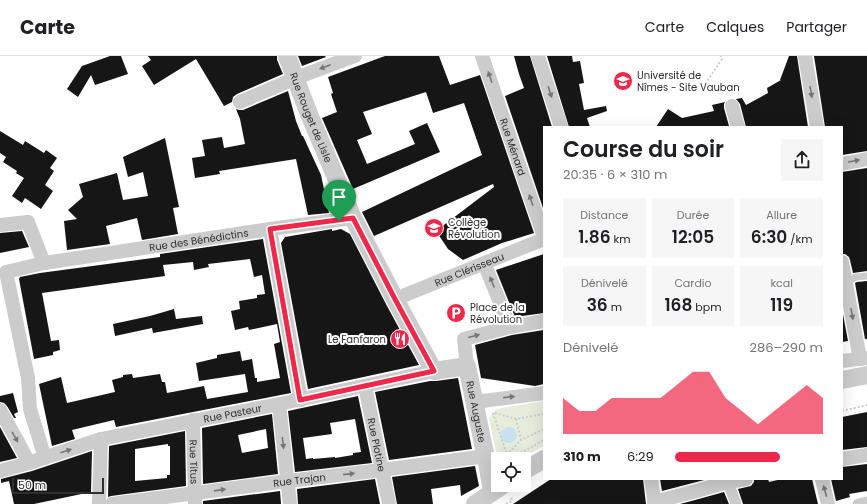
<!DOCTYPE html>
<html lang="fr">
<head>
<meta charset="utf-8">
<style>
	:root { --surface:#fff; --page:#f6f6f6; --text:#202124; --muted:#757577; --line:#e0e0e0; --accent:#ee284a }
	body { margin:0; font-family:Poppins,sans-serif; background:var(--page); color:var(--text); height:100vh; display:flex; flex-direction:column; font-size:15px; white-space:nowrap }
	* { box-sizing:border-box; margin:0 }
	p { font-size:13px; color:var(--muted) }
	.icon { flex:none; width:22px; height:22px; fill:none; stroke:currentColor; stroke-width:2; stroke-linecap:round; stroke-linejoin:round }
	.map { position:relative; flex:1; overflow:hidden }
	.sheet { position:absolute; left:543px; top:70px; width:300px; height:354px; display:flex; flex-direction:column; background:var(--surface); border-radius:0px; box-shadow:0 4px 16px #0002 }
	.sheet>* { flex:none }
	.tools { position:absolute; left:491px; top:396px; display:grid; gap:8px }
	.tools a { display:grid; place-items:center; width:40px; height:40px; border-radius:0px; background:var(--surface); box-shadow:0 4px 16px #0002; font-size:20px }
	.scale { position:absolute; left:12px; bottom:10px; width:92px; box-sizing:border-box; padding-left:4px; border:2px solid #2f2f2f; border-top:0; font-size:11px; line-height:14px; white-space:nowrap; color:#2f2f2f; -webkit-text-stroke:3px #fff; paint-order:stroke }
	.pin { position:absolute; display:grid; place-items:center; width:34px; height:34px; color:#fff; margin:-41px -17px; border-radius:50% 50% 50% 0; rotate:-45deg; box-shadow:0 0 4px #0007 }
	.pin .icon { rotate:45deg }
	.round { display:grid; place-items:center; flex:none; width:42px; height:42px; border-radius:0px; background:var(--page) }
	.head { display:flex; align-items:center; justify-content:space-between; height:68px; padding:0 20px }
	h1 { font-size:22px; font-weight:600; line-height:30px }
	.metrics { display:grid; grid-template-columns:repeat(3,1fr); gap:6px; height:68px; padding:4px 20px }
	.metrics div { display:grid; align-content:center; border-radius:0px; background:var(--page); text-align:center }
	.metrics b { font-size:17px; font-weight:600 }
	.metrics small { font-size:11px; font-weight:400 }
	.metrics p { font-size:11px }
	.chart { height:112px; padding:8px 20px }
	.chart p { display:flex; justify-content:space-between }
	.chart svg { width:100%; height:72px; margin-top:4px; fill:var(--accent); opacity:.7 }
	ul { padding:0 20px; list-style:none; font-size:13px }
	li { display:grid; grid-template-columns:64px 48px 1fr; align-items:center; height:30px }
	li i { height:10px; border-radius:5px; background:var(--accent) }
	header { display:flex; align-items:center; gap:24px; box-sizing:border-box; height:56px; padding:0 20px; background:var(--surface); border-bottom:1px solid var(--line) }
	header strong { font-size:19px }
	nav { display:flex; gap:22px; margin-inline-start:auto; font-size:14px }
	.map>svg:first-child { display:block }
	.green { fill:#e7eddc }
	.water { fill:#c7e2ee }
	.building { fill:#161616; fill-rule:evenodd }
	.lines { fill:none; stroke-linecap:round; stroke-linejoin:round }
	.path { stroke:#ccc; stroke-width:2; stroke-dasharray:2 2; stroke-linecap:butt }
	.service { stroke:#ccc; stroke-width:7 }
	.pedestrian { stroke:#ccc; stroke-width:11 }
	.minor { stroke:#ccc; stroke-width:14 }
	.tertiary { stroke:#ccc; stroke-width:18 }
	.oneway { fill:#767676 }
	.route-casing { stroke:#fff; stroke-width:8 }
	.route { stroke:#ee284a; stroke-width:5 }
	.labels { text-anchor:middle; stroke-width:4; stroke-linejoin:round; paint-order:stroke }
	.poi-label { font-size:10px; fill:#2f2f2f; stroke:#fff; text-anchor:start }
	.street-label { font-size:10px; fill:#2f2f2f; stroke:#fff }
</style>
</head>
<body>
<header>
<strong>Carte</strong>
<nav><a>Carte</a><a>Calques</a><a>Partager</a></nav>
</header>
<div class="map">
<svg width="867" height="448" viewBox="0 0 867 448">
	<rect width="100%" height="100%" fill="#fff"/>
	<path class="green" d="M544,345V390L519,403H498V406L489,362L496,353Z"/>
	<path class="water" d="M501 379a8 8 0 1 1 16 0a8 8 0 1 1-16 0Z"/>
	<path class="building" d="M110,0H121L128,18L95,29L91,19L78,41L67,33L82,10Z
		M148,0H277V4L283,18L237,38L233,41L232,46L224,50L196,3L154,29L142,10L151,4Z
		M298,0H325L326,1L302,10Z
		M385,0H439L450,29L480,19L534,177L502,187L463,204L448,193L436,175L494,131L493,128L374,180L362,156L482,99L464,47L433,57L426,36L363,56L372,78L357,84L367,108L415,88L409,75L427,67L440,96L353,133L322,62L337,56L331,38L333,37L328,21Z
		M514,0H530L552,71H544V155L505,40L524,32L519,18Z
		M547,0H572L573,6L580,5L584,27L579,28L584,54L606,50L607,55L587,62L590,71H569Z
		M789,0H797L808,71H746L740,48L736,43L742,42L746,49L768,37L767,32L781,24H780Z
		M814,0H867V95L842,99V71H825Z
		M288,35L296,65L302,80H303L321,119L329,157L308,159L296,103L219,115L220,118L195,122L192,102L205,100L202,84L222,81L224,92L245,88L240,63L236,53L239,54H243Z
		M725,46L724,48V52L729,70L724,71H656L668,53L682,62L714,55L712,49Z
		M0,75L23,89L25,85L44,97L46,94L57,102L50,112L54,115L45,129L53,135L41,153L25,142L22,147L12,140L24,122L16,117L17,115L3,106L6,101L0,97Z
		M165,82L179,151L173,152L178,178L142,184L137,162L106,170L110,188L67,194L64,165L77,163L68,154L83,141L79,128L117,117L123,144L148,140L143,116L128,121L123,101Z
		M867,112V215L853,217L850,204L849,201L845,198H842V116Z
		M332,173V175L341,173L350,178L387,250L419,309L308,333L281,187L285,181Z
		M22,175L29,191L0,197V177Z
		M263,183L291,337L116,371L114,364L72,374L75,383L52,390L39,328L61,321L67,347L115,336L112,324L123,321V319L132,318L133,322L160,318L162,326H165L167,337L204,330L207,343L248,336L245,318L199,325L196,307L217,302V299L240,295L242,305L252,303L255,322H257V326L280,322L274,288L280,286L277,268L249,274L248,271L235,274L231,255L240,253L239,245L257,242V239L265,238L262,219L254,221L250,203L208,208L209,211L194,214L193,206L163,209L165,220L42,237L51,285L59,284L60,294L53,296V299L34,303L19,223L20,221L40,217L160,201V198Z
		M544,198V257L515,261L496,214Z
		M867,225V283H865L855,227L857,226Z
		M174,253L176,263L202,260L203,268L153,277L152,272L115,280L113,268L150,260Z
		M842,253L848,285L842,286Z
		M544,274V328L535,330L481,322L475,289L512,279Z
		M458,322L472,393L389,404L375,336L430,325H436Z
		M13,337L18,356L14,358L16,362H14L7,350L4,347L0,346V340Z
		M358,340L372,407L295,416L288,355ZM355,363L361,396L353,397V399L335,402V401L313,403V402L306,403L303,382L332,378L330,367Z
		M867,356V391L842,394V361Z
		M272,358L278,418L203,428L202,372ZM266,373L268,392L242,397L238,379Z
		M0,371L17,402L0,406Z
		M185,375L186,430L111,440L108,441L109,390ZM168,388V390H170V419H167V422L135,425V393Z
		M92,395L91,436L34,448H14L9,425L1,427V423L32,415Z
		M867,408V435L849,438L850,441L836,445L831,423H842V411Z
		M475,410L479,430L461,440L460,429L431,433L433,448H397L392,421Z
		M375,423L380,448H298L297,433Z
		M551,423H643L646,448H513Z
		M660,423H708L662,435Z
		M754,423H768L769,426L782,423H812L818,448H743L738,433L751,430L754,426Z
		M280,435L281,448H203V445Z
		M724,436L729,448H680L695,444Z"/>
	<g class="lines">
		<path class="path" d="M703,31L722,3L721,0
			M842,355L867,349
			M493,357L507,399
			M495,357L516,363L544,358
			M516,363L521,384
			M505,403L507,399L521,384L544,373
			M510,403L544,384
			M506,448L512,445L511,441"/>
		<path class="service" d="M846,226L856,221L867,220"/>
		<path class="pedestrian" d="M728,426L736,448
			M858,448L867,446"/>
		<g class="minor">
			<path id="s1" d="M482,0L544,181"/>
			<path d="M538,0L561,71"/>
			<path d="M805,0L817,71"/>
			<path d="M240,46L296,22L355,0"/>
			<path d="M732,50L738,71"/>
			<path d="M842,108L867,103"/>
			<path d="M0,169L28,166L44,207"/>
			<path d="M270,173L301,344"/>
			<path d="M842,206L860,303"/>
			<path d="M484,207L510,271"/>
			<path id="s2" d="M396,245L405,239L544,183"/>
			<path d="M842,305L867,302"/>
			<path d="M467,310L464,283L510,271L544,265"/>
			<path id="s3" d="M365,330L389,448"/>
			<path d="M475,346L544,337"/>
			<path d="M279,348L290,448"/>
			<path d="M0,354L18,386L29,407"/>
			<path id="s4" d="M193,364L195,448"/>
			<path id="s5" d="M45,402L30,353L28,322L6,216L44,207L270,173L353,162"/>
			<path d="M842,403L867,399"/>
			<path id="s6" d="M0,415L29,407L101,383L279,348L434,315"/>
			<path d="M651,423L655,448"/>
			<path d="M822,423L828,448"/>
			<path d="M654,446L693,436L728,426L746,423"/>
			<path d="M99,448L101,383"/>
			<path id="s7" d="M112,448L288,425L382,414L486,400"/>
		</g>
		<g class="tertiary">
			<path id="s8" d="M287,0L309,58L353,162L396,245L434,315L467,310L488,412L492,436"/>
			<path d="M842,324L867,319"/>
			<path d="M524,415L544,403"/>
			<path d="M475,448L503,429"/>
		</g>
	</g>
	<defs><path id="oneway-solid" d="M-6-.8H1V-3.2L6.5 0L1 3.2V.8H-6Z"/></defs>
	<g class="oneway">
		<use href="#oneway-solid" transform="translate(325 11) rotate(159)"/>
		<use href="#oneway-solid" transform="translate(490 21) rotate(-109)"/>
		<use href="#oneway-solid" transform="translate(550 36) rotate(72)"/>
		<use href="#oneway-solid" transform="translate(811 36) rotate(80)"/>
		<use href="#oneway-solid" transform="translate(854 105) rotate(-10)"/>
		<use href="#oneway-solid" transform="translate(531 144) rotate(-109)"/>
		<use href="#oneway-solid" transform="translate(492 226) rotate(-112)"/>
		<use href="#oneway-solid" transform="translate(852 258) rotate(80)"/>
		<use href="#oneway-solid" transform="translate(474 280) rotate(-15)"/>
		<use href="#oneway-solid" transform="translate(509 341) rotate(-7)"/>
		<use href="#oneway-solid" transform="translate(15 381) rotate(60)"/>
		<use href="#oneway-solid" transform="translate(283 387) rotate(83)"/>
		<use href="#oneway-solid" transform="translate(66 395) rotate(-18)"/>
		<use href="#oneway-solid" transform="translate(349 418) rotate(-6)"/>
		<use href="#oneway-solid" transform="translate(220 434) rotate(-8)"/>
		<use href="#oneway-solid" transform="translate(825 435) rotate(-105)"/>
	</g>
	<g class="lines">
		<g class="route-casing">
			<path id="route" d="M353,162L396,245L434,315L300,344L270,173Z"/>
		</g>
		<use href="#route" class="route"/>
	</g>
	<defs>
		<g id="university-disc" transform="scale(1)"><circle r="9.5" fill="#ee284a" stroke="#fff"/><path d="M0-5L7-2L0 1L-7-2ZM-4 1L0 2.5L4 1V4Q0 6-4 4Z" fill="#fff"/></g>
		<g id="school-disc" transform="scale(1)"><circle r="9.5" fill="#ee284a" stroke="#fff"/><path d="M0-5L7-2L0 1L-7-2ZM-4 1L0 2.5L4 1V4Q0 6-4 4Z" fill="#fff"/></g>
		<g id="parking-disc" transform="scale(1)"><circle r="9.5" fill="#ee284a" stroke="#fff"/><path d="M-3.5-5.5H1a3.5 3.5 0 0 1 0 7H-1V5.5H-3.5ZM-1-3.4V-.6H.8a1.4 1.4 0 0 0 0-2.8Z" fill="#fff"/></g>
		<g id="restaurant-disc" transform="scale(1)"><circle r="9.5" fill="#ee284a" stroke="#fff"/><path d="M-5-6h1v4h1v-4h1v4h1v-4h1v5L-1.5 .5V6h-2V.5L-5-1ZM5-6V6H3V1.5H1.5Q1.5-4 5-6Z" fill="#fff"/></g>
	</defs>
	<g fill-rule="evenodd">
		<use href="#university-disc" x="623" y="25"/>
		<use href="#school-disc" x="434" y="172"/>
		<use href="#parking-disc" x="456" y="257"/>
		<use href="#restaurant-disc" x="400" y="283"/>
	</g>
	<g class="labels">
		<g class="poi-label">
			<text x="637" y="23">Université de<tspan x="637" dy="12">Nîmes - Site Vauban</tspan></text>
			<text x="448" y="170">Collège<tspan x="448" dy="12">Révolution</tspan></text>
			<text x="470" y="255">Place de la<tspan x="470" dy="12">Révolution</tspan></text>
			<text x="386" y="287" text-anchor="end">Le Fanfaron</text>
		</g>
		<g class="street-label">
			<text dy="4" stroke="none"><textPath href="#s8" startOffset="66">Rue Rouget de Lisle</textPath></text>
			<text dy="4" stroke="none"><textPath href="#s1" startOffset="96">Rue Ménard</textPath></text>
			<text dy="4" stroke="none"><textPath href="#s5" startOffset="386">Rue des Bénédictins</textPath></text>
			<text dy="4" stroke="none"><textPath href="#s2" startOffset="80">Rue Clérisseau</textPath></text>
			<text dy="4" stroke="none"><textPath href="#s8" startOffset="428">Rue Auguste</textPath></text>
			<text dy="4" stroke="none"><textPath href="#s6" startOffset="240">Rue Pasteur</textPath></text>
			<text dy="4" stroke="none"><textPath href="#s3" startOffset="60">Rue Plotine</textPath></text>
			<text dy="4" stroke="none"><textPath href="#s4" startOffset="42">Rue Titus</textPath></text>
			<text dy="4" stroke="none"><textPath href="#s7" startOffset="189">Rue Trajan</textPath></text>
		</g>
	</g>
</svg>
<div class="tools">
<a><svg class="icon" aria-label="locate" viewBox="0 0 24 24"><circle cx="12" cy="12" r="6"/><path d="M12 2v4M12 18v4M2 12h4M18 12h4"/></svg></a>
</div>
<div class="scale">50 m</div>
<div class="pin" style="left:339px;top:165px;background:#1e9e55"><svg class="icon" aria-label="arrive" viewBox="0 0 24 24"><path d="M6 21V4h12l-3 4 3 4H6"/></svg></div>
<section class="sheet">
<div class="head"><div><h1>Course du soir</h1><p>20:35 · 6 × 310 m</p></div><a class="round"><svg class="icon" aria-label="share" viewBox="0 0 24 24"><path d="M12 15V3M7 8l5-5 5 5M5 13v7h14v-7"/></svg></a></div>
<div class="metrics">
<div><p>Distance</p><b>1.86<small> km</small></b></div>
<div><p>Durée</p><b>12:05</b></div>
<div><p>Allure</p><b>6:30<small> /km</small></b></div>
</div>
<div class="metrics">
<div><p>Dénivelé</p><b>36<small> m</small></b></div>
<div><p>Cardio</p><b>168<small> bpm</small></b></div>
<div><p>kcal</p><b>119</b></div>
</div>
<div class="chart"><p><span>Dénivelé</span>286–290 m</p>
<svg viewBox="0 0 160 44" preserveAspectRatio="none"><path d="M0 44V22L10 30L20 30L30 22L40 22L50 22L60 22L70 14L80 6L90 6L100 22L110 30L120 38L130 30L140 22L150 14L160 22V44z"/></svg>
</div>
<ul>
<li><b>310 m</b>6:29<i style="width:71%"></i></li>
</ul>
</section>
</div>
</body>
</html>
